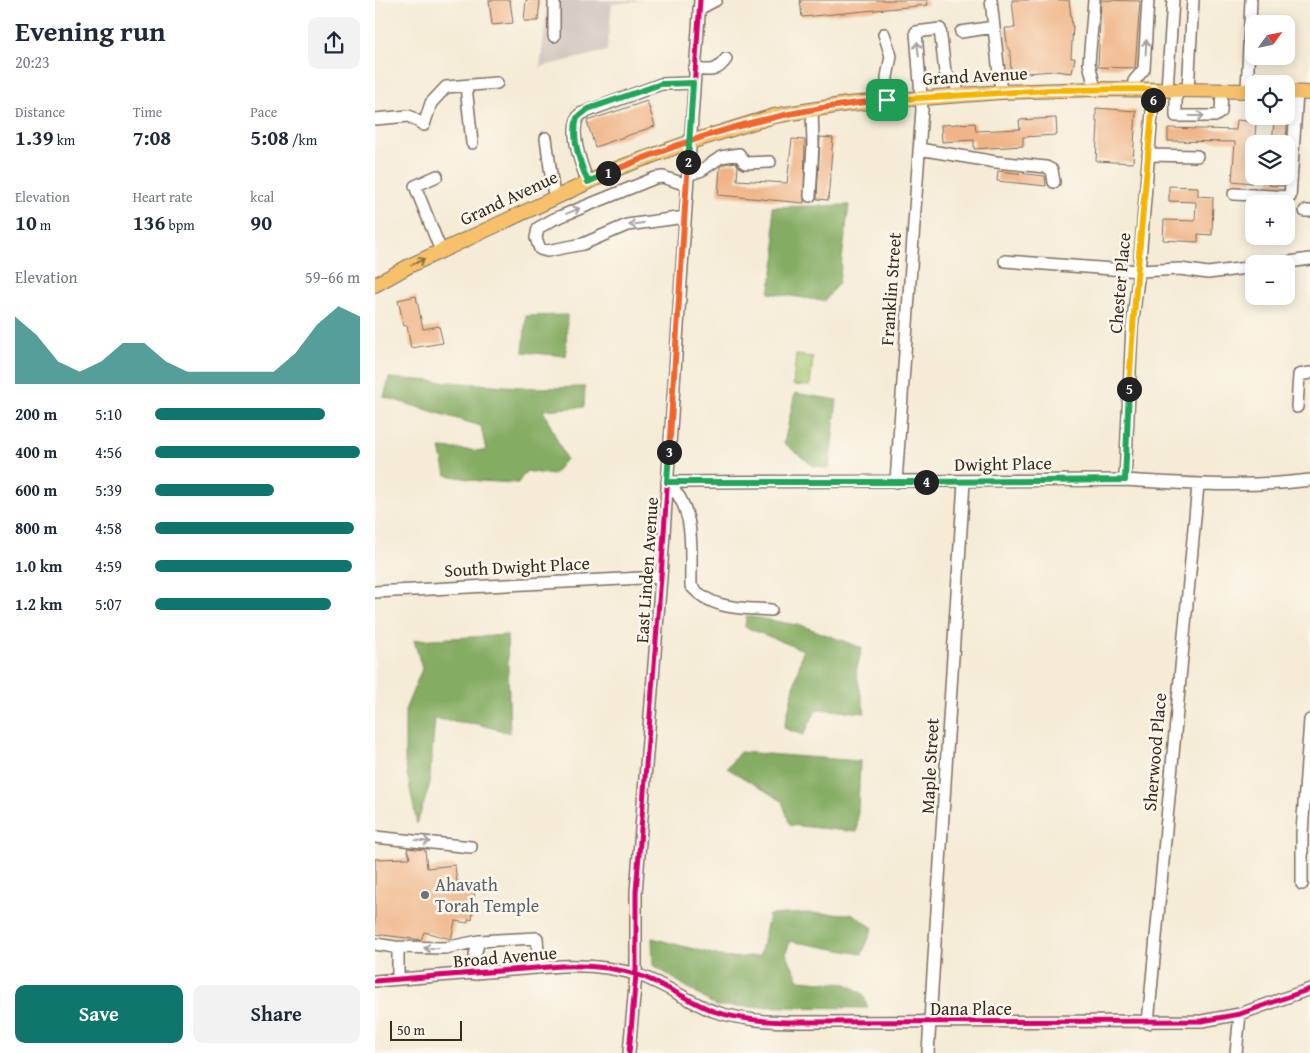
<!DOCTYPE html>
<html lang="en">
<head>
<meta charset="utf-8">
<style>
	:root { --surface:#fff; --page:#f2f2f3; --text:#1f2937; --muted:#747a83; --accent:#0f766e }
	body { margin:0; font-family:"Gentium Book Plus",serif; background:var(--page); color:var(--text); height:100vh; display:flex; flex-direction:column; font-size:19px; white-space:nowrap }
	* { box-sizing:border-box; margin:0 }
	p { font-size:16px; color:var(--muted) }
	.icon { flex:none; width:28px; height:28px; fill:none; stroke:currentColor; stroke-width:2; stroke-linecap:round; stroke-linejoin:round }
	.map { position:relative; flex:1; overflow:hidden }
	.details { display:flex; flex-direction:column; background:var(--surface); width:375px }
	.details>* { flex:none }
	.needle { width:32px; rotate:57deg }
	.fabs { position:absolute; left:870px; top:15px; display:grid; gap:10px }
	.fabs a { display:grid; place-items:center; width:50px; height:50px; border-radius:10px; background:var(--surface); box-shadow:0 2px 12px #0003; font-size:25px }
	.scale { position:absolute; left:15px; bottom:12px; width:72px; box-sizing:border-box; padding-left:5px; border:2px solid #3b2a1e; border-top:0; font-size:14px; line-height:18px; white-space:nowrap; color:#3b2a1e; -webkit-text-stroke:4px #fbf7ec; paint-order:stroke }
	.pin { position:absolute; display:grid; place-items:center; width:42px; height:42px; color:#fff; margin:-21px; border-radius:10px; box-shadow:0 2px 8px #0006 }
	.km { position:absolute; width:25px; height:25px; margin:-12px; border-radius:50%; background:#222; color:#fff; font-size:14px; line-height:25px; text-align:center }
	.round { display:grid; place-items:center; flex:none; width:52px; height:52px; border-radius:10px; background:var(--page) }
	.headline { display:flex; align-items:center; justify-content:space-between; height:85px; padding:0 15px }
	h1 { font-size:28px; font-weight:800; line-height:38px }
	.stats { display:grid; grid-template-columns:repeat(3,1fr); gap:8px; height:85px; padding:5px 15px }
	.stats div { display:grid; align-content:center }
	.stats b { font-size:21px; font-weight:800 }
	.stats small { font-size:14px; font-weight:400 }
	.stats p { font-size:14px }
	.chart { height:140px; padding:10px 15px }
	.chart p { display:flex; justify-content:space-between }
	.chart svg { width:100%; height:90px; margin-top:5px; fill:var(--accent); opacity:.7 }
	.cta { display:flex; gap:10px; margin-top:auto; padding:10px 15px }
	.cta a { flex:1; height:58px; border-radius:10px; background:var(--accent); color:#fff; font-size:20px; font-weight:800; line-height:58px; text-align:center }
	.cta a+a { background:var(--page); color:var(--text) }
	ul { padding:0 15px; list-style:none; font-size:16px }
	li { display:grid; grid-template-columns:80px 60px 1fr; align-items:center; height:38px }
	li i { height:12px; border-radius:6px; background:var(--accent) }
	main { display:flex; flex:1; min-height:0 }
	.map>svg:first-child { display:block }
	.industrial { fill:#cfc1ba }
	.green { fill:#a5c770; stroke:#707847 }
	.forest { fill:#84ac62; stroke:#606b40 }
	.building { fill:#f0b486 }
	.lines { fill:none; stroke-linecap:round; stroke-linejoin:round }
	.minor-casing { stroke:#7c6e5e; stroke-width:14 }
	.major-casing { stroke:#7c6e5e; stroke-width:16 }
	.minor { stroke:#fff; stroke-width:11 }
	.major { stroke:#f6c16b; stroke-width:14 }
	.cycleway-casing { stroke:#fbf7ec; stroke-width:8 }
	.cycleway { stroke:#d6006c; stroke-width:5 }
	.oneway { stroke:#a79f9a }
	.oneway2 { stroke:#8f6e41 }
	.split-1-casing { stroke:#fff; stroke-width:10 }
	.split-2-casing { stroke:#fff; stroke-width:10 }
	.split-3-casing { stroke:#fff; stroke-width:10 }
	.split-4-casing { stroke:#fff; stroke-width:10 }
	.split-5-casing { stroke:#fff; stroke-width:10 }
	.split-6-casing { stroke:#fff; stroke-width:10 }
	.split-7-casing { stroke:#fff; stroke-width:10 }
	.split-1 { stroke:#f0652b; stroke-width:6 }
	.split-2 { stroke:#22a559; stroke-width:6 }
	.split-3 { stroke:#f0652b; stroke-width:6 }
	.split-4 { stroke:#22a559; stroke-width:6 }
	.split-5 { stroke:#22a559; stroke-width:6 }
	.split-6 { stroke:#f5b400; stroke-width:6 }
	.split-7 { stroke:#f5b400; stroke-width:6 }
	.worship-dot { fill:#6b7280; stroke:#fbf7ec; stroke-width:2 }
	.labels { text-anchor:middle; stroke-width:5; stroke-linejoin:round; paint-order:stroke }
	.street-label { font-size:18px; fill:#3b2a1e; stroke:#fbf7ec }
	.worship-label { font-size:18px; fill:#5b616d; stroke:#fbf7ec; text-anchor:start }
</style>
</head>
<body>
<main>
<section class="details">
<div class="headline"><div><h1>Evening run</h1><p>20:23</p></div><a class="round"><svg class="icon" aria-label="share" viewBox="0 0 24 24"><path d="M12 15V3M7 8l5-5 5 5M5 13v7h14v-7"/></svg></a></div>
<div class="stats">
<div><p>Distance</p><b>1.39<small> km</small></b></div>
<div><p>Time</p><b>7:08</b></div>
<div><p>Pace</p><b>5:08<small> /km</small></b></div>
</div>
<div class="stats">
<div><p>Elevation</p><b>10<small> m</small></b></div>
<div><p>Heart rate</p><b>136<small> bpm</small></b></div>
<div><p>kcal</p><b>90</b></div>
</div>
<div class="chart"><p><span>Elevation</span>59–66 m</p>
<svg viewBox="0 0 160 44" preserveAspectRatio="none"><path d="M0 44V11L10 20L20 33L30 38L40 33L50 24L60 24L70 33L80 38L90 38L100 38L110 38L120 38L130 29L140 15L150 6L160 11V44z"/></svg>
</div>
<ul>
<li><b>200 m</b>5:10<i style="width:83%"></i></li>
<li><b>400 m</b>4:56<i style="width:100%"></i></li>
<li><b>600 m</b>5:39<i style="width:58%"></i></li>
<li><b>800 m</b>4:58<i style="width:97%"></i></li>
<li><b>1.0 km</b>4:59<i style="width:96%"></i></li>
<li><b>1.2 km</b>5:07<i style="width:86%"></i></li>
</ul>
<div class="cta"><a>Save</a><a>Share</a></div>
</section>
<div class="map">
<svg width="935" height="1053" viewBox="0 0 935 1053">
	<rect width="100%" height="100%" fill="#fbf7ec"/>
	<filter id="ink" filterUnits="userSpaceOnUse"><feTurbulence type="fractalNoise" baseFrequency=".02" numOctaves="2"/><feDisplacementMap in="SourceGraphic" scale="10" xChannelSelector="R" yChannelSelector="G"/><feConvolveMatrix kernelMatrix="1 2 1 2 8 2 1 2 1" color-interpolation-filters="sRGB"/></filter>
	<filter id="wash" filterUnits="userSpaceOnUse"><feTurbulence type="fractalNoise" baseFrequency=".0096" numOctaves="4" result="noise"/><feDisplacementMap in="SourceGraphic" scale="20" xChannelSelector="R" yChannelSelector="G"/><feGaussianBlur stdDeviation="1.12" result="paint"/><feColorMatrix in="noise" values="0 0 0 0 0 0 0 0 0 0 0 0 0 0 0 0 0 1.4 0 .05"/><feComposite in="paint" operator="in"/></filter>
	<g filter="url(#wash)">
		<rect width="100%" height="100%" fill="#f5ebd6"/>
		<path class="industrial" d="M173,0H269L237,4L232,51L165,67Z"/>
		<path class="green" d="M421,355L438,357L435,386L418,385Z"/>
		<path class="forest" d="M474,205L464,282L450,301L394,293L401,254L397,207Z
			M192,315L191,356L148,352L151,316Z
			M14,378L161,388L210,387L209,407L168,410L191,459L178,475L151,471L143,483L104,481L71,475L65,448L111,451L106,426L9,397Z
			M420,393L462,400L454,469L437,465L409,443Z
			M371,616L428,626L487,648L481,672L490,713L442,709L428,735L409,728L428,650L370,627Z
			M132,635L135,733L103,724L60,719L54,787L42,824L30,763V710L47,669L39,640Z
			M365,752L485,761L482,832L415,825L407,801L352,768Z
			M429,913L478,914L498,928L487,954L415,941L411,953L424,980L472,984L488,994L493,1008L341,1006L278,965L277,938L353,958L385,956L394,915Z"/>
		<g id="blocks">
			<path class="building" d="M114,0H135L138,23L117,25Z
				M151,0H165L163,21H149Z
				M425,0H552L553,5L427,17Z
				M637,0H694L697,26H698L696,58H700L697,73L680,71L636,74L635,49H633L630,28H640Z
				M726,0L765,1L760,68L723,67Z
				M272,101L280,126L220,147L212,121Z
				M721,108L761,111L758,163L721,161L723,122H721Z
				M681,118L682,135L648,137V146L599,149V140L567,142L566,125L600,123L601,131L645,129L644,120Z
				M862,120L881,122L877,183L857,181L860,142L793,141V128L861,130Z
				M899,122L912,123L911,144H897Z
				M445,137L458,138L453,200L442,199Z
				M417,139L430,140L429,203L343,195L345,167L349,164L361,162L363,166L362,180L412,183Z
				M623,171L670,176L671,186L622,181Z
				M895,176H909L908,186L894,185Z
				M794,186L823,187V196L838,197L837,235L823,234V242L788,240L789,220L820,221L821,202L794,201Z
				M41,296L48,329L64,326L68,343L36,348L32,325L29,326L23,300Z
				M32,848L50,850L52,868L80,865L82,883H96V887H100L97,920L93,919V923L80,921L76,939L49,932L46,940L0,934V859L35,858Z"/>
		</g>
	</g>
	<g filter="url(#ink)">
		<use href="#blocks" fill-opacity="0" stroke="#7c6e5e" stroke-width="1"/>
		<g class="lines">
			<g class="minor-casing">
				<path id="minor" d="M179,0V36
					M616,0L626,92
					M719,0L714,63L720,89
					M324,9L341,0
					M586,32L619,27
					M509,34L516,56L512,77V100
					M319,69C335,71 342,72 351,59
					M91,86L97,143
					M758,89L759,81L769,69L773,0
					M792,89L798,0
					M801,89V116H840L846,112L847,90
					M813,90L818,0
					M872,91L876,0
					M0,119L34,116L49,125L56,103L71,87L122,83
					M171,138L179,197
					M544,149L621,162L671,167L677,170L679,182
					M773,155L822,156
					M313,175L327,170L346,157L364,154L370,163L395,162
					M62,176L40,186L66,251
					M213,182C206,165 193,129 205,114L286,84L318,83
					M859,194L915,197L922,93
					M435,196L438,145L437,109
					M930,211H935
					M310,217L252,225L208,244L172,251L165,249L161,238L163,228L179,219L280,178L288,177L312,185
					M630,261L764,271L805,269L833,273L879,267
					M900,264L935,259
					M922,407L924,375L935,373
					M750,480L757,327L764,271L779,89
					M292,482L750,480C812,484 874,488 935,480
					M292,482C322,509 315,549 316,586C337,610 366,608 396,610
					M521,482L547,109L541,32L565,29L570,72L581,85L584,95
					M0,592L286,577
					M0,837L96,847
					M927,884V833L935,720
					M0,944L20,947L70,948L104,941L162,938L164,968
					M23,947V979
					M100,974V955L104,941
					M0,981L186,966C213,965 240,967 266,976C291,985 313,1001 338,1011C364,1020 394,1022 421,1022L827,1021L865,1014L935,989
					M773,1023L823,485
					M254,1053L261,974V892L286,577L325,0
					M553,1053L589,482
					M861,1053L865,1014"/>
			</g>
			<g class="major-casing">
				<path id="major" d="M911,92L935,93
					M0,285L34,266L246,167L315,142L399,116L472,104L626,92L720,89L879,91"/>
			</g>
			<use href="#minor" class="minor"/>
			<use href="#major" class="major"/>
			<g class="cycleway-casing">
				<path id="cycleway" d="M0,981L186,966C213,965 240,967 266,976C291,985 313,1001 338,1011C364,1020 394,1022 421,1022L827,1021L865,1014L935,989
					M254,1053L261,974V892L286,577L325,0"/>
			</g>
			<use href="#cycleway" class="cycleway"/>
		</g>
		<defs><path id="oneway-shaft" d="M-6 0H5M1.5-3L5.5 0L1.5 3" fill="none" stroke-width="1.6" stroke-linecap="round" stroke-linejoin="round" transform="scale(1.25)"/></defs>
		<g class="oneway">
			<use href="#oneway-shaft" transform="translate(771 47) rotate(-87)"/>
			<use href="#oneway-shaft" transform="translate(543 49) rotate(-96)"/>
			<use href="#oneway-shaft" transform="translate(822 116)"/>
			<use href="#oneway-shaft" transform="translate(198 211) rotate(-22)"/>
			<use href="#oneway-shaft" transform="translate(261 224) rotate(172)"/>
			<use href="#oneway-shaft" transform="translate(48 841) rotate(6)"/>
			<use href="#oneway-shaft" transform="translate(56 948) rotate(-179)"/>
		</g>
		<use class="oneway2" href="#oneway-shaft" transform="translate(43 262) rotate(-25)"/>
	</g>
	<g class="lines" filter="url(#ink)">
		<g class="split-1-casing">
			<path id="split-1" d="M233,173C324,133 413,108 512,100"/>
		</g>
		<g class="split-2-casing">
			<path id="split-2" d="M233,173L213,182C205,163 196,138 202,118L213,109L286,84L318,83L313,162"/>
		</g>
		<g class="split-3-casing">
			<path id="split-3" d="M294,452L313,162"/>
		</g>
		<g class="split-4-casing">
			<path id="split-4" d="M294,452L292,482H551"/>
		</g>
		<g class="split-5-casing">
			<path id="split-5" d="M551,482L750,480L754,389"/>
		</g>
		<g class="split-6-casing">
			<path id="split-6" d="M754,389C759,292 770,196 778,100"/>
		</g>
		<g class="split-7-casing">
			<path id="split-7" d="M512,100L674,90L779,89L778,100"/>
		</g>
		<use href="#split-1" class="split-1"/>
		<use href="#split-2" class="split-2"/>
		<use href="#split-3" class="split-3"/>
		<use href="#split-4" class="split-4"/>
		<use href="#split-5" class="split-5"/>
		<use href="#split-6" class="split-6"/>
		<use href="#split-7" class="split-7"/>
	</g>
	<circle class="worship-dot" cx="50" cy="895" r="5"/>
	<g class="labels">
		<g class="street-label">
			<text transform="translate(600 76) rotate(-3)" y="6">Grand Avenue</text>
			<text transform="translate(134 198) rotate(-25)" y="6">Grand Avenue</text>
			<text transform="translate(745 283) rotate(-85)" y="6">Chester Place</text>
			<text transform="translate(516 289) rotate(-86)" y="6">Franklin Street</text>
			<text transform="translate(628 464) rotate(-1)" y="6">Dwight Place</text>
			<text transform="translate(142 567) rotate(-3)" y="6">South Dwight Place</text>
			<text transform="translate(272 570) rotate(-86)" y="6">East Linden Avenue</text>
			<text transform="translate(780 752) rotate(-85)" y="6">Sherwood Place</text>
			<text transform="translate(555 766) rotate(-87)" y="6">Maple Street</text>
			<text transform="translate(130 957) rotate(-5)" y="6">Broad Avenue</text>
			<text x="596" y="1015">Dana Place</text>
		</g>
		<g class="worship-label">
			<text x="60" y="891">Ahavath<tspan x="60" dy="21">Torah Temple</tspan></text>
		</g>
	</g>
</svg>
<div class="fabs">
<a><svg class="needle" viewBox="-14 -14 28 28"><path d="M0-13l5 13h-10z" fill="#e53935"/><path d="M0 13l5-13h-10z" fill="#747a83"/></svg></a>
<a><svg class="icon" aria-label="locate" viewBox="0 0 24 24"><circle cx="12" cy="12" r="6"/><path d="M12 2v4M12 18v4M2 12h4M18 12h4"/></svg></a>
<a><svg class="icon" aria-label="layers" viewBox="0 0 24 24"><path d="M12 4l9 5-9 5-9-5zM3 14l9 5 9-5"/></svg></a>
<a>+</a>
<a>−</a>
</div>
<div class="scale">50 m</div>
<div class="pin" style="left:512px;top:100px;background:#1e9e55"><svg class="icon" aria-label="arrive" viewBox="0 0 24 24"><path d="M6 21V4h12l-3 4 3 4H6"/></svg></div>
<b class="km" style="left:233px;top:173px">1</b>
<b class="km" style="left:313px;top:162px">2</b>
<b class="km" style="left:294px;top:452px">3</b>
<b class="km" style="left:551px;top:482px">4</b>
<b class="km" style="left:754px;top:389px">5</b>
<b class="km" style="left:778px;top:100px">6</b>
</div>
</main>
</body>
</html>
